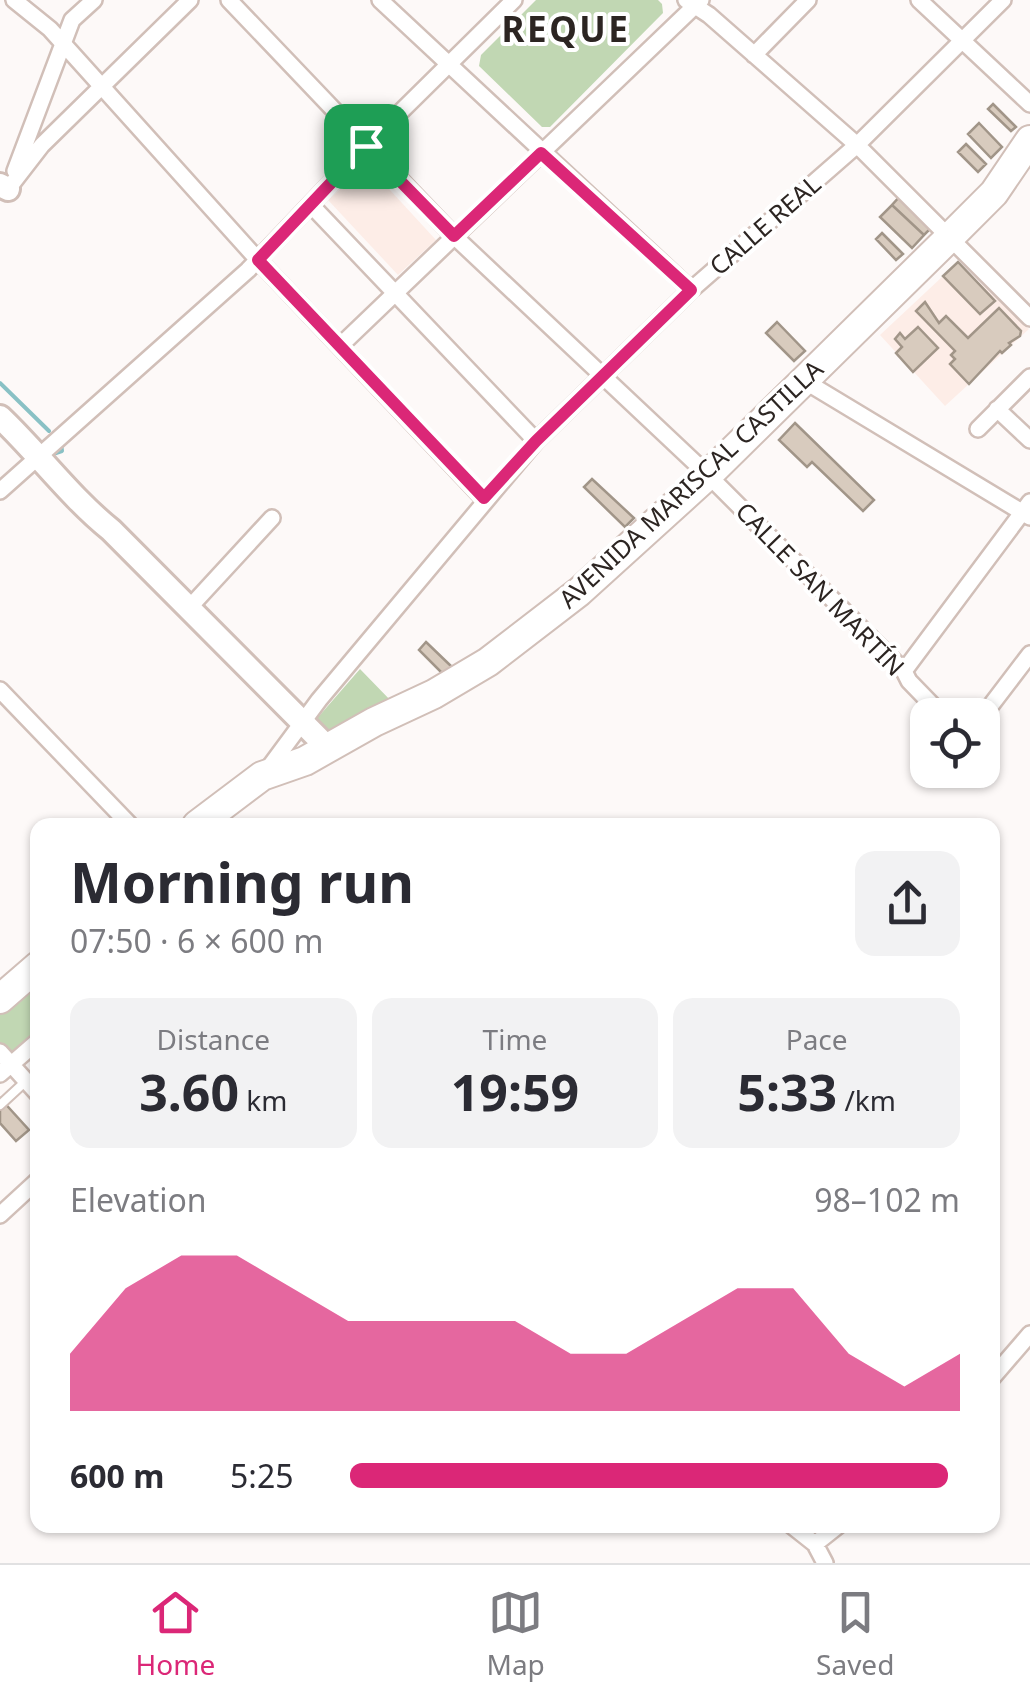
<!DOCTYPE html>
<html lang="en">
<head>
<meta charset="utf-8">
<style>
	:root { --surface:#fff; --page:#f2f2f3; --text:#2b2b33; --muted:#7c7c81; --line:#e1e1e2; --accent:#db2777 }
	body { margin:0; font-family:"Noto Sans",sans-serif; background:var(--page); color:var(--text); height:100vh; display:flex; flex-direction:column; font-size:38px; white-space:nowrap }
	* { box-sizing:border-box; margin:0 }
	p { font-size:32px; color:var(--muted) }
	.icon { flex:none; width:55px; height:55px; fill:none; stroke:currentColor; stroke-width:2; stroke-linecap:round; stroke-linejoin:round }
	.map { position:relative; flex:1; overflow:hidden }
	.panel { position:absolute; left:30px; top:818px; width:970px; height:715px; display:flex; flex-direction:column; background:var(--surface); border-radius:20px; box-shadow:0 2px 8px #0004 }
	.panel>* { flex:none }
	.buttons { position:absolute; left:910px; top:698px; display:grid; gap:20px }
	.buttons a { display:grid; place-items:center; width:90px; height:90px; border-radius:20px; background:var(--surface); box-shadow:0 2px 8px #0004; font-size:50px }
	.pin { position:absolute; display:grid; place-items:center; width:85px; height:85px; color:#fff; margin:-42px; border-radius:20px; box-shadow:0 5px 15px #0006 }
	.round { display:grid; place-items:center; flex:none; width:105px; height:105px; border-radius:20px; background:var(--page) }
	.summary { display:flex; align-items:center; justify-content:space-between; height:170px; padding:0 40px }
	h1 { font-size:55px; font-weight:700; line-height:75px }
	.figures { display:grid; grid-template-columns:repeat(3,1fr); gap:15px; height:170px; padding:10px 40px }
	.figures div { display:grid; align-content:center; border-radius:20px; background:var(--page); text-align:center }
	.figures b { font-size:50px; font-weight:700 }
	.figures small { font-size:28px; font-weight:400 }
	.figures p { font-size:28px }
	.chart { height:280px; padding:20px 40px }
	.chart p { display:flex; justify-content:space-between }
	.chart svg { width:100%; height:180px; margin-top:10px; fill:var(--accent); opacity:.7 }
	ul { padding:0 40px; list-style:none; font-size:32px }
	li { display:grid; grid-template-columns:160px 120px 1fr; align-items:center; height:75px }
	li i { height:25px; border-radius:12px; background:var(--accent) }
	.tab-bar { display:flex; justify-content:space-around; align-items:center; height:140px; border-top:2px solid var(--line); background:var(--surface); font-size:28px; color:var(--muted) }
	.tab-bar a { display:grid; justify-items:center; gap:5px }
	.tab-bar .selected { color:var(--accent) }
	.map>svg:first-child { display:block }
	.built { fill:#fdede7 }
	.green { fill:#c1d7b3 }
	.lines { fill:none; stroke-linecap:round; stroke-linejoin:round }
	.stream { stroke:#89c1c5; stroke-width:4 }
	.building { fill:#d8cbbe; stroke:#a19588; stroke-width:2.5 }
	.lane-casing { stroke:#d1bfb8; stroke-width:12 }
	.street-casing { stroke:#d1bfb8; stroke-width:20 }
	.secondary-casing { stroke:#d1bfb8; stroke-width:28 }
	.highway-casing { stroke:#d1bfb8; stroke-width:32 }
	.lane { stroke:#fff; stroke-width:8 }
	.street { stroke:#fff; stroke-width:15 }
	.secondary { stroke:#fff; stroke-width:22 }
	.highway { stroke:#fff; stroke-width:28 }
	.route-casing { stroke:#fff; stroke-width:20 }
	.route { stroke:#db2777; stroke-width:12 }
	.labels { text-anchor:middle; stroke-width:8; stroke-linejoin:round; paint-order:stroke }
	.street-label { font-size:25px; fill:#2c2522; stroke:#fff }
	.district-label { font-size:35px; font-weight:bold; letter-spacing:2.5px; fill:#2c2522; stroke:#fff }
</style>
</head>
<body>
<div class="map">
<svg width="1030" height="1563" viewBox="0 0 1030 1563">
	<rect width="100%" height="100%" fill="#fdf9f8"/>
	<path class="built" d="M367,165L436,240L398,275L328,200Z
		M958,262L1029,329L945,406L880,335Z"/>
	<path class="green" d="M536,0H658L662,4L663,13L550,127H542L479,66L481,55Z
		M360,669L394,704L324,738L313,723Z
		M37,983V1033L0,1066V1015Z"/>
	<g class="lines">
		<path class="stream" d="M0,383L49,431
			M50,455L62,451L61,443"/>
	</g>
	<path class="building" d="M993,104L1016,127L1011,131L988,109Z
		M979,123L1002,147L991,158L968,134Z
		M966,144L986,164L978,172L958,152Z
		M901,195L933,226L924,235L892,205Z
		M892,205L924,235L912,248L880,217Z
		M882,233L903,254L896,260L876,239Z
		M958,262L995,301L980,314L943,276Z
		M925,302L939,323L946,316L968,338L999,308L1021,331L1020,336L1009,343L1011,345L1002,353L1000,351L969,384L950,364L955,359L951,355L955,351L916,311Z
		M777,322L805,351L794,361L766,333Z
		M918,327L938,348L913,372L896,353L902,347L895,339L900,333L905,339Z
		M795,423L874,500L863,511L812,462L807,467L779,440Z
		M592,479L634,518L625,527L584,487Z
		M426,642L452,667L443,674L419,650Z
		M0,1098L29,1130L16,1141L0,1123Z"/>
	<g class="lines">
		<g class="lane-casing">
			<path id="lane" d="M0,1105L26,1081"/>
		</g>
		<g class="street-casing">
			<path id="street" d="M14,0L50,29L258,260L484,499
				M229,0L454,236L708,475L904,671L909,681L942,715
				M380,0L691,290
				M686,0L709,15L857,145L1030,318
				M919,0L1030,104
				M754,55L808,0
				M15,171L72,20L94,0
				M8,189L42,145L190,0
				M312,206L536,441
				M340,346L701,0
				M803,380L1030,517
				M997,409L1030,440
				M978,429L1030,377
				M0,491L248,270L366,146L514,0
				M189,608L272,518
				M904,671L1030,502
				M0,690L130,825
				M982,717L1030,654
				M265,773L319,700L536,441L691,290L857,145L1003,0
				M0,1052L38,1094
				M0,1074L38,1041
				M0,1215L38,1180
				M992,1378L1030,1334
				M791,1525L815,1544L825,1563
				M815,1544L839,1525"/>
		</g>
		<g class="secondary-casing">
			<path id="secondary" d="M0,185L8,189
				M0,417C38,453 70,497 111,530L328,748"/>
		</g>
		<g class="highway-casing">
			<path id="highway" d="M197,825L262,776L305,761L374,722L434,694L488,662L579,592L708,475L953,234L994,193L1030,140
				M0,999L38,966"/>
		</g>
		<use href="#lane" class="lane"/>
		<use href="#street" class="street"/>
		<use href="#secondary" class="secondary"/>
		<use href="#highway" class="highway"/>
	</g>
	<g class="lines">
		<g class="route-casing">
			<path id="route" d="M366,146L454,236L541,153L691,290L536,441L484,498L258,260Z"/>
		</g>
		<use href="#route" class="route"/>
	</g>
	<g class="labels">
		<g class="street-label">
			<text transform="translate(765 225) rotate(-41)" y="9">CALLE REAL</text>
			<text transform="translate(691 484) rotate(-43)" y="9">AVENIDA MARISCAL CASTILLA</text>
			<text transform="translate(820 589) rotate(46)" y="9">CALLE SAN MARTÍN</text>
		</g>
		<g class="district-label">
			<text x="566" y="42">REQUE</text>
		</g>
	</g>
</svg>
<div class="buttons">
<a><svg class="icon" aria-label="locate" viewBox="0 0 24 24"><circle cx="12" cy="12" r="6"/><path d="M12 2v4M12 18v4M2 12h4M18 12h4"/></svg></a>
</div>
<div class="pin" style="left:366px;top:146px;background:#1e9e55"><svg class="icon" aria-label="arrive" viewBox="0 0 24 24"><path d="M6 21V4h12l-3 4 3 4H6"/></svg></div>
<section class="panel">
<div class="summary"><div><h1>Morning run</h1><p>07:50 · 6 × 600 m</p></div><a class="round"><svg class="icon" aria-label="share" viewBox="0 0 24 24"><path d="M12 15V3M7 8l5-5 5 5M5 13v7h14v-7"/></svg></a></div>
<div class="figures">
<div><p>Distance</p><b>3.60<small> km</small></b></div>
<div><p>Time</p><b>19:59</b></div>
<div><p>Pace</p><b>5:33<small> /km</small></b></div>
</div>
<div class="chart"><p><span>Elevation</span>98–102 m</p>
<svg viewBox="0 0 160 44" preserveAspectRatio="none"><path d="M0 44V30L10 14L20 6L30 6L40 14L50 22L60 22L70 22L80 22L90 30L100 30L110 22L120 14L130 14L140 30L150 38L160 30V44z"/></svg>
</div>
<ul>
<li><b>600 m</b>5:25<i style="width:98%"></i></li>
</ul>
</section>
</div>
<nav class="tab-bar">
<a class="selected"><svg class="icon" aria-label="home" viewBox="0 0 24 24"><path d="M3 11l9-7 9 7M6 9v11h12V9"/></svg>Home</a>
<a><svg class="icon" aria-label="map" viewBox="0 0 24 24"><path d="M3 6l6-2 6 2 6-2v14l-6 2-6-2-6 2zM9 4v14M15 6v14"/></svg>Map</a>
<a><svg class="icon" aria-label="saved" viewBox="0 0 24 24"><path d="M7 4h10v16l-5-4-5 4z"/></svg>Saved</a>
</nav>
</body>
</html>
